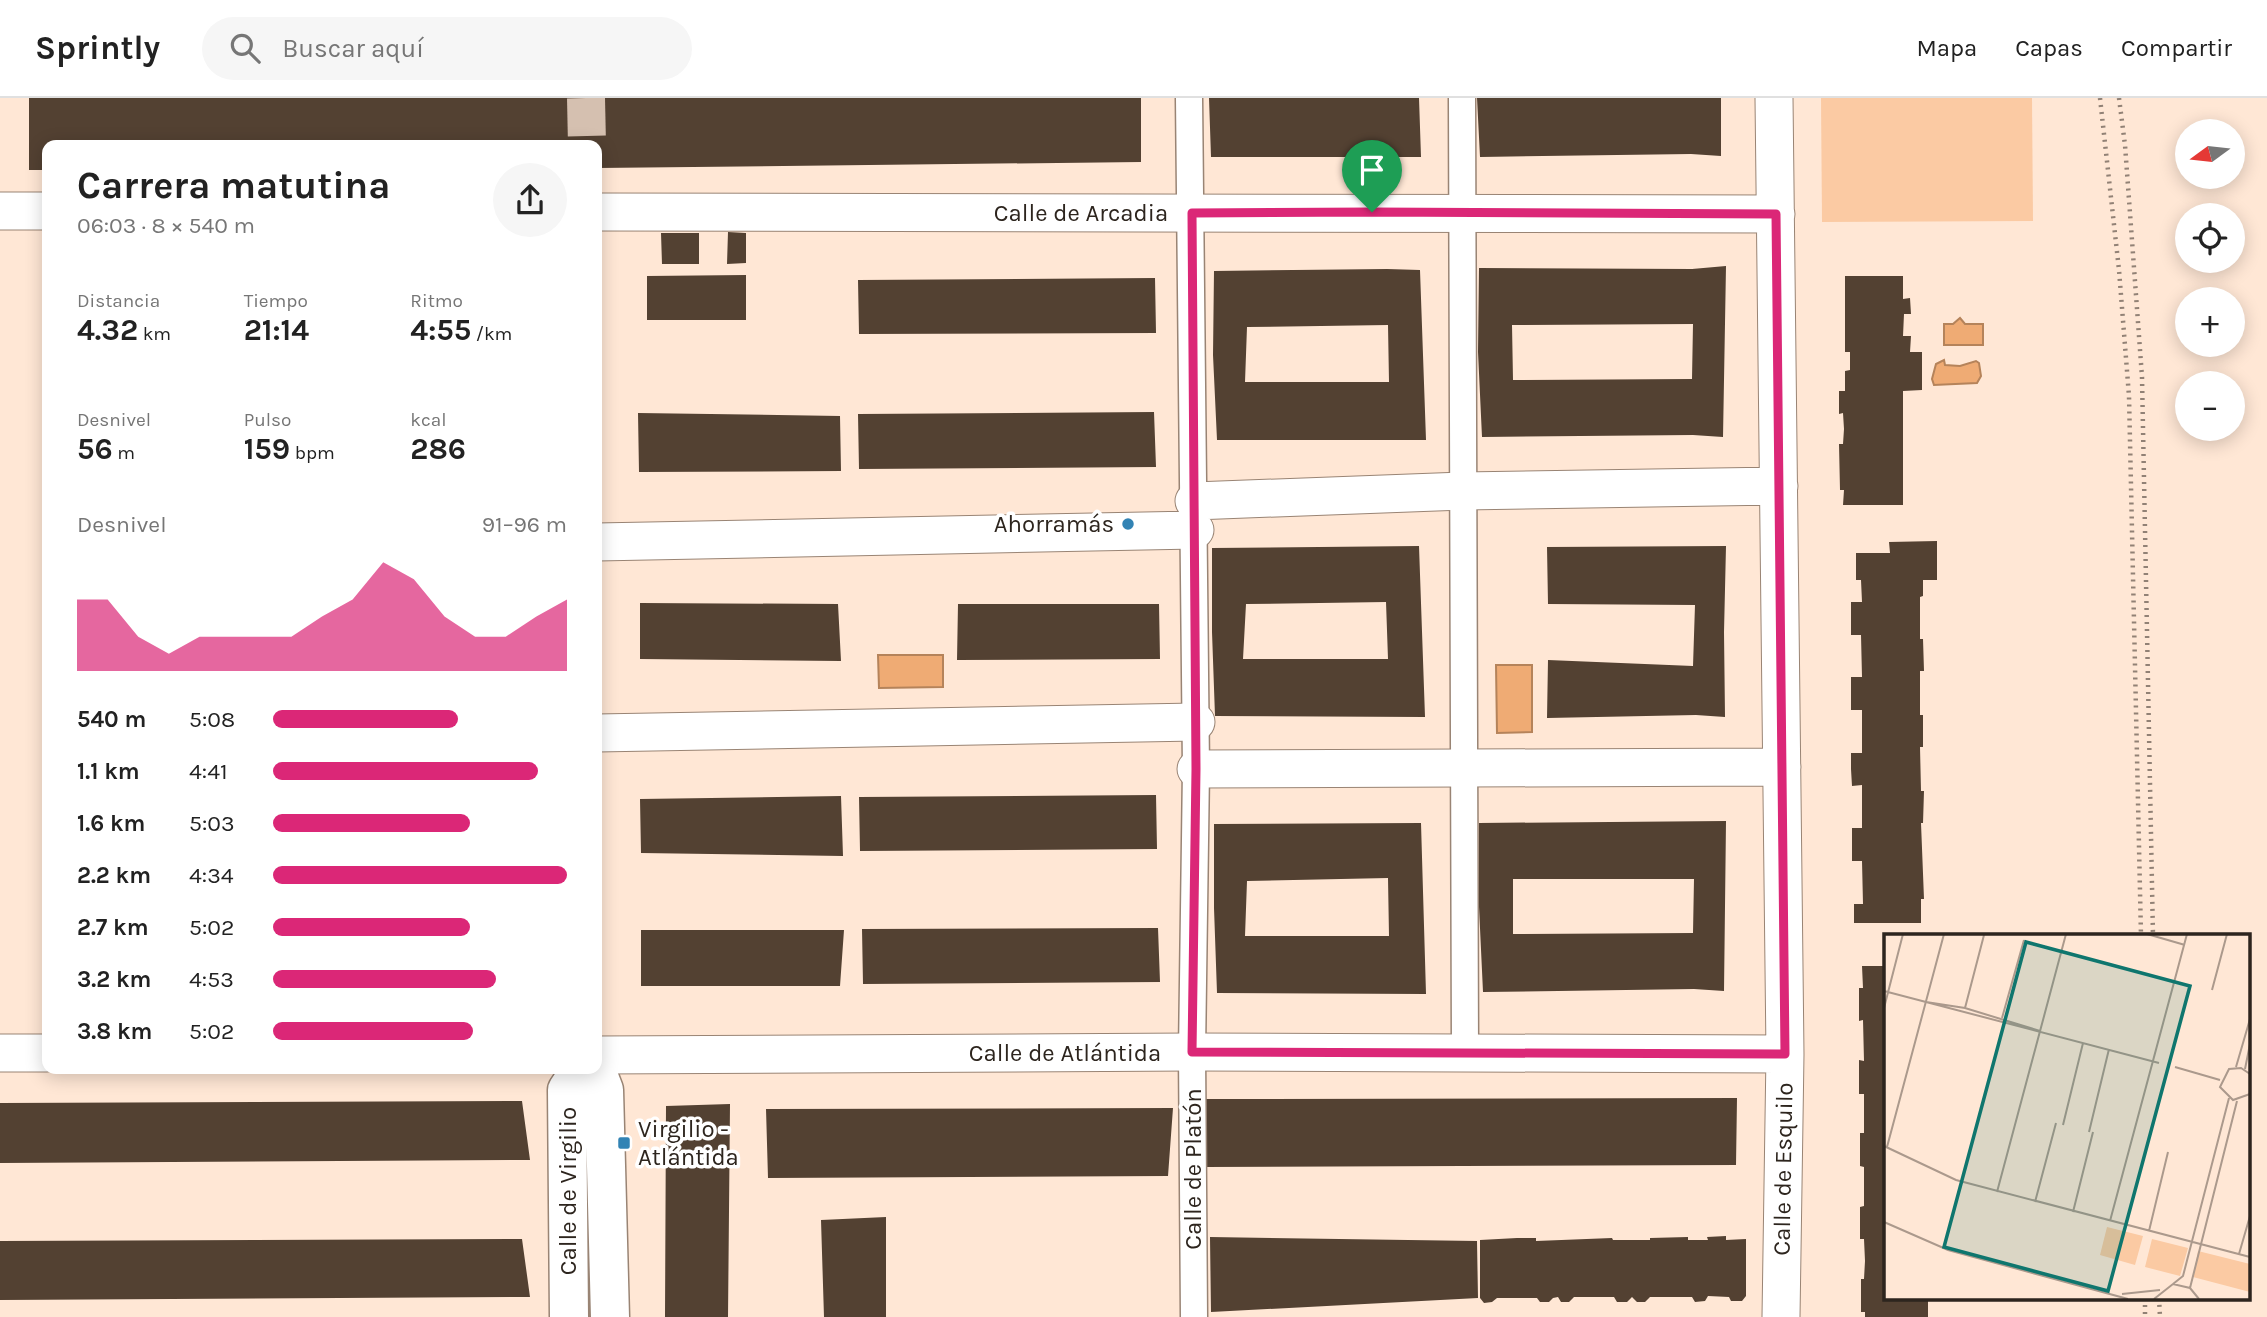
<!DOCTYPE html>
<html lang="es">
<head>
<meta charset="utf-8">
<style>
	:root { --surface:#fff; --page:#f6f6f6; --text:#222; --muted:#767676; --line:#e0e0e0; --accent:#db2777 }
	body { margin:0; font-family:Karla,sans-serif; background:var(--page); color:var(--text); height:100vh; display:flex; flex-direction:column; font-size:26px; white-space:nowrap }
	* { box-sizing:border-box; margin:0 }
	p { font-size:23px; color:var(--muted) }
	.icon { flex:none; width:38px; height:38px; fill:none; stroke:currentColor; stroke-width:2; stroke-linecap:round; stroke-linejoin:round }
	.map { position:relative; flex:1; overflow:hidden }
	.sheet { position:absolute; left:42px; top:42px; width:560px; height:934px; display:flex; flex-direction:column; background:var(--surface); border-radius:14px; box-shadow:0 4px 18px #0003 }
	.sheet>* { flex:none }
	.needle { width:46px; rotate:255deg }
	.tools { position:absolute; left:2175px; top:21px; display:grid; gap:14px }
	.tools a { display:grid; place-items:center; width:70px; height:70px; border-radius:50%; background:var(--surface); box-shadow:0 4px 18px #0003; font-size:35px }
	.pin { position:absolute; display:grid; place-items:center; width:60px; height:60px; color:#fff; margin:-72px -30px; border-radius:50% 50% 50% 0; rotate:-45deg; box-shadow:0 0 7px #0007 }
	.pin .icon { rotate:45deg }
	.round { display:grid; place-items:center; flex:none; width:74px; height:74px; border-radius:37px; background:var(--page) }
	.head { display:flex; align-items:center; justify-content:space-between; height:119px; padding:0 35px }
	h1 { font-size:38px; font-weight:700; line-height:52px }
	.stats { display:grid; grid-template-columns:repeat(3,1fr); gap:10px; height:119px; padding:7px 35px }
	.stats div { display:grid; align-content:center }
	.stats b { font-size:30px; font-weight:700 }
	.stats small { font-size:19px; font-weight:400 }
	.stats p { font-size:19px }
	.chart { height:196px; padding:14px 35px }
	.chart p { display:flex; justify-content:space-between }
	.chart svg { width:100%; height:126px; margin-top:7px; fill:var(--accent); opacity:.7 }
	ul { padding:0 35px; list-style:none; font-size:23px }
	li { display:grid; grid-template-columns:112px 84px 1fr; align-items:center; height:52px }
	li i { height:18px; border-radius:9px; background:var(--accent) }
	header { display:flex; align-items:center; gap:42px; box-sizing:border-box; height:98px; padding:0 35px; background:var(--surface); border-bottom:2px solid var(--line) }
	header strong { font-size:33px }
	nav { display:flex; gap:38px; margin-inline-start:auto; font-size:24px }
	.search { width:490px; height:63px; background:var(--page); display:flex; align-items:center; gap:18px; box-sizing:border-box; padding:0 24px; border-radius:38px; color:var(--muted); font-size:26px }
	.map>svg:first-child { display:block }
	.green { fill:#fbcaa3 }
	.water { fill:#efab74; stroke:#b5835a; stroke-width:2 }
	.building { fill:#534132; fill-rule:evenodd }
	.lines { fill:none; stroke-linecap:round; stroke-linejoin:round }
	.tertiary-tunnel { stroke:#d5c0b0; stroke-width:38; stroke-dasharray:38 19; stroke-linecap:butt }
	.pedestrian-casing { stroke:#998474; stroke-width:29 }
	.minor-casing { stroke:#998474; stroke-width:39 }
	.tertiary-casing { stroke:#998474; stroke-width:41 }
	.path { stroke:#918175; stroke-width:4.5; stroke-dasharray:2 5; stroke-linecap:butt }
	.pedestrian { stroke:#fff; stroke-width:26 }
	.minor { stroke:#fff; stroke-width:37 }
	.tertiary { stroke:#fff; stroke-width:38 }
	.route-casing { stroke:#fff; stroke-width:14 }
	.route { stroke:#db2777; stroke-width:9 }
	.poi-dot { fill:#3283b4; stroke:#fff; stroke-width:2.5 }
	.labels { text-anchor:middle; stroke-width:7; stroke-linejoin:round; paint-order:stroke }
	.street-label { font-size:24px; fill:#2d251e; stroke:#fff }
	.poi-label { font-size:24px; fill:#2d251e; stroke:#fff; text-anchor:end }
	.inset-road { fill:none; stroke:#ab998c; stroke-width:2 }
	.view { fill:#0f766e; fill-opacity:0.15; stroke:#0f766e; stroke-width:3.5 }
	.inset-edge { fill:none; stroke:#2d251e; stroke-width:3.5 }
</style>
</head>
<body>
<header>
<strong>Sprintly</strong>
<div class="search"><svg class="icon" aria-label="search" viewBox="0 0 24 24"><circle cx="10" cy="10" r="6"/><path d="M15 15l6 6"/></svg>Buscar aquí</div>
<nav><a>Mapa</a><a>Capas</a><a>Compartir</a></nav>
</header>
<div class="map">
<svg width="2267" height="1219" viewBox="0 0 2267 1219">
	<rect width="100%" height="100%" fill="#ffe7d5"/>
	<path class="green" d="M1821,0H2032L2033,123L1822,124Z"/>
	<path class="water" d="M1960,220L1965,226H1983V247H1944V226H1953Z
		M1944,262L1945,267L1960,268L1976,263L1979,265L1981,278L1977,285L1934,287L1932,281L1936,266Z
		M878,557H943V589L879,590Z
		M1496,567H1532V634L1497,635Z"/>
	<path class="building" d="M29,0H1141V64L597,70V47H47V72H29Z
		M1209,0H1419L1421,59H1211Z
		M1477,0H1721V58L1691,56L1480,59Z
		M728,134L746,135V165L727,166Z
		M661,135H699V166H662Z
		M1726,168L1723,339L1693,337L1482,339L1478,254L1479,170L1692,171ZM1693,226L1692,281L1513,282L1512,227Z
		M1387,171L1420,172L1426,342H1217L1213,257L1214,173ZM1388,227L1389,284H1245L1247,229Z
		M746,177V222H647V178Z
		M1845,178H1903V201L1910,200L1911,216H1904L1903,238H1911L1910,254H1922V292L1903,293V407H1843L1844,392H1840L1839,346H1843L1844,331L1843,315L1839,316V293H1845V273L1850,272V254H1845Z
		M1155,180L1156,235L859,236L858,182Z
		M1154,314L1156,369L859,371L858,316Z
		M638,315L840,318L841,373L639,374Z
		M1937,443V482H1923V498L1920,499V541H1923L1924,573H1920V617H1923V649H1920L1921,693H1924L1923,725H1921L1924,801H1921V825H1854V806H1863L1862,763H1852V730H1862V687L1852,688L1851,671V655H1862V612H1851V579H1862L1861,537H1851V504H1862L1861,482H1856V455H1890L1889,444Z
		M1419,448L1425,619L1215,618L1212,534V450ZM1386,504L1388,561H1243L1246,506Z
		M1726,448L1724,534L1725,619L1696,617L1547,620L1548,562L1693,568L1695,507L1548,506L1547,449Z
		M640,505L838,506L841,563L640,561Z
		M958,506H1159L1160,561L957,562Z
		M1156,697L1157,751L860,753L859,699Z
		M841,698L843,758L641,755L640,701Z
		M1726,723L1724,893L1694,891L1483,894L1479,809V725ZM1513,781H1694L1693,835L1513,836Z
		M1421,725L1426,896L1217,895L1214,810V726ZM1388,780L1389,838H1245L1247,783Z
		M1158,830L1160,884L863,886L862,831Z
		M641,832H844L840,888H641Z
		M1862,868H1885V1200H1928V1219H1865V1214H1861V1181H1864L1865,1163L1864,1141H1860V1109L1864,1108V1069L1860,1068V1035H1864V996H1859V962L1864,963L1863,922L1859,923V890H1863Z
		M1737,1000L1736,1067L1204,1069L1206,1001Z
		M522,1003L530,1062L0,1065V1005Z
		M730,1006L728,1219H665L666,1008Z
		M1173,1010L1168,1078L768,1080L766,1011Z
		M886,1119V1219H824L821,1122Z
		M1726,1138V1142L1746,1141V1198L1742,1203H1731L1729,1199L1708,1198L1705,1203L1695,1204L1692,1199H1650L1645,1204H1637L1632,1199L1627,1204H1617L1614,1199H1574L1569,1204H1561L1558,1199L1553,1200L1549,1204H1540L1537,1200H1497L1492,1204L1484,1205L1480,1200V1142L1517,1140H1536V1143L1612,1140L1613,1142H1650V1140L1688,1139V1142H1708L1707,1139Z
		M1210,1139L1477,1143L1478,1200L1211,1214Z
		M522,1141L530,1199L0,1202V1143Z"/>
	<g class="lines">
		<path class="tertiary-tunnel" d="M586,0L587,47"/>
		<g class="pedestrian-casing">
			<path id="pedestrian" d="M1189,0L1196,671L1192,954L1194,1219
				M1462,0L1465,955"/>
		</g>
		<g class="minor-casing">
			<path id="minor" d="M1774,0L1785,956L1781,1219
				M0,113H47
				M597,114L1776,116
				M1194,403L1463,393L1779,388
				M597,444L1195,432
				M597,635L1196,624
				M1196,671L1782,669
				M0,955H47
				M597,957L1192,954L1785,956"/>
		</g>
		<g class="tertiary-casing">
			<path id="tertiary" d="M596,971L604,992L610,1219
				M569,1219L567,992L581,971"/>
		</g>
		<path class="path" d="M2100,0L2119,172L2129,298L2141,838
			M2119,0L2125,47L2142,279L2153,838
			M2145,1200V1219
			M2159,1200L2160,1219"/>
		<use href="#pedestrian" class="pedestrian"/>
		<use href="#minor" class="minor"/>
		<use href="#tertiary" class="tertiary"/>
	</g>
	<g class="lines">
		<g class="route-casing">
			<path id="route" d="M1372,114L1776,116L1785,956L1192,954L1196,671L1192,115Z"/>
		</g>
		<use href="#route" class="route"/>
	</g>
	<g class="poi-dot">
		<circle cx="1128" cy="426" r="7"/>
		<rect x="617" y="1038" width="14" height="14" rx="3.5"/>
	</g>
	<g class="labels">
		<g class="street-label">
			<text x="1081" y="123">Calle de Arcadia</text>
			<text x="1065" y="963">Calle de Atlántida</text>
			<text transform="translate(1193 1071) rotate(-90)" y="8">Calle de Platón</text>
			<text transform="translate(1783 1071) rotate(-89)" y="8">Calle de Esquilo</text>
			<text transform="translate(568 1093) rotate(-90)" y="8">Calle de Virgilio</text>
		</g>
		<g class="poi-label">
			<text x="1114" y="434">Ahorramás</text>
			<text x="638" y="1039" text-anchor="start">Virgilio -<tspan x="638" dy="28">Atlántida</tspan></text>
		</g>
	</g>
	<g transform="translate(1884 836)">
		<rect width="366" height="366" fill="#ffe7d5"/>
		<path d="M223,293L259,302L251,331L216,321ZM268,305L304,314L296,342L261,333ZM314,317L366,330V358L309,343Z" fill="#fbcaa3"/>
		<path class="inset-road" d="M263,0L301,11M328,56L343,0M0,57L275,129M42,68L81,74L156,97M0,74L19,0M81,74L100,1M118,84L140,6M291,133L336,146M352,133L366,85M361,135L366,110M366,140L357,134L345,135L336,153L349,166L366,160M179,191L199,109M205,198L225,115M0,212L72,246L366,323M3,213L60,0M113,258L182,0M151,268L172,189M189,278L209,198M226,287L303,0M0,288L64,316L244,365M265,297L284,218M355,320L366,282M289,350L299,342L345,164M306,354L353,167M238,360L276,356M270,365L289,350L306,354L315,365"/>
		<path class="view" d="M142,8L306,52L224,357L60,313Z"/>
		<rect width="366" height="366" class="inset-edge"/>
	</g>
</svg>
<div class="tools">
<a><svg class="needle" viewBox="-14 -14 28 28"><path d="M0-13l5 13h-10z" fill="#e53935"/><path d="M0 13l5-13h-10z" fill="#767676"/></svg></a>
<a><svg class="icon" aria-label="locate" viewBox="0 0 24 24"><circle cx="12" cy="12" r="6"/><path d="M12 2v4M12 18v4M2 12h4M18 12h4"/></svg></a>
<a>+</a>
<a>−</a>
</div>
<div class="pin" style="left:1372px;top:114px;background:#1e9e55"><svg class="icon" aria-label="arrive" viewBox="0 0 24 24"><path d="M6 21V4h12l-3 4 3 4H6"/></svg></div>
<section class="sheet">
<div class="head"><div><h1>Carrera matutina</h1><p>06:03 · 8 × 540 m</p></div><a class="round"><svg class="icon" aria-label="share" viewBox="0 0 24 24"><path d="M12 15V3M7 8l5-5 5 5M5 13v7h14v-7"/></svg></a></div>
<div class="stats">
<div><p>Distancia</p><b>4.32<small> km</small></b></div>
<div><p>Tiempo</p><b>21:14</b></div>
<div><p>Ritmo</p><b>4:55<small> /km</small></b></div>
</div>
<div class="stats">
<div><p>Desnivel</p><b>56<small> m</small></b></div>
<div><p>Pulso</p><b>159<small> bpm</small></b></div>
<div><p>kcal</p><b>286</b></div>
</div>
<div class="chart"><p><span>Desnivel</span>91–96 m</p>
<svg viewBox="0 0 160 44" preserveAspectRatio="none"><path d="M0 44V19L10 19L20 32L30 38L40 32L50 32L60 32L70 32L80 25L90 19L100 6L110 12L120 25L130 32L140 32L150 25L160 19V44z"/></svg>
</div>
<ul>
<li><b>540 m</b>5:08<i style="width:63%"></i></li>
<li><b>1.1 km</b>4:41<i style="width:90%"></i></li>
<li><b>1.6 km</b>5:03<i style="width:67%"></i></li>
<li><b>2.2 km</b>4:34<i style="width:100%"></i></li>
<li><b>2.7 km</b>5:02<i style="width:67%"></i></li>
<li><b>3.2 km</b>4:53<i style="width:76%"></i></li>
<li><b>3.8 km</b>5:02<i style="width:68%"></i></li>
</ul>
</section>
</div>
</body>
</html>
